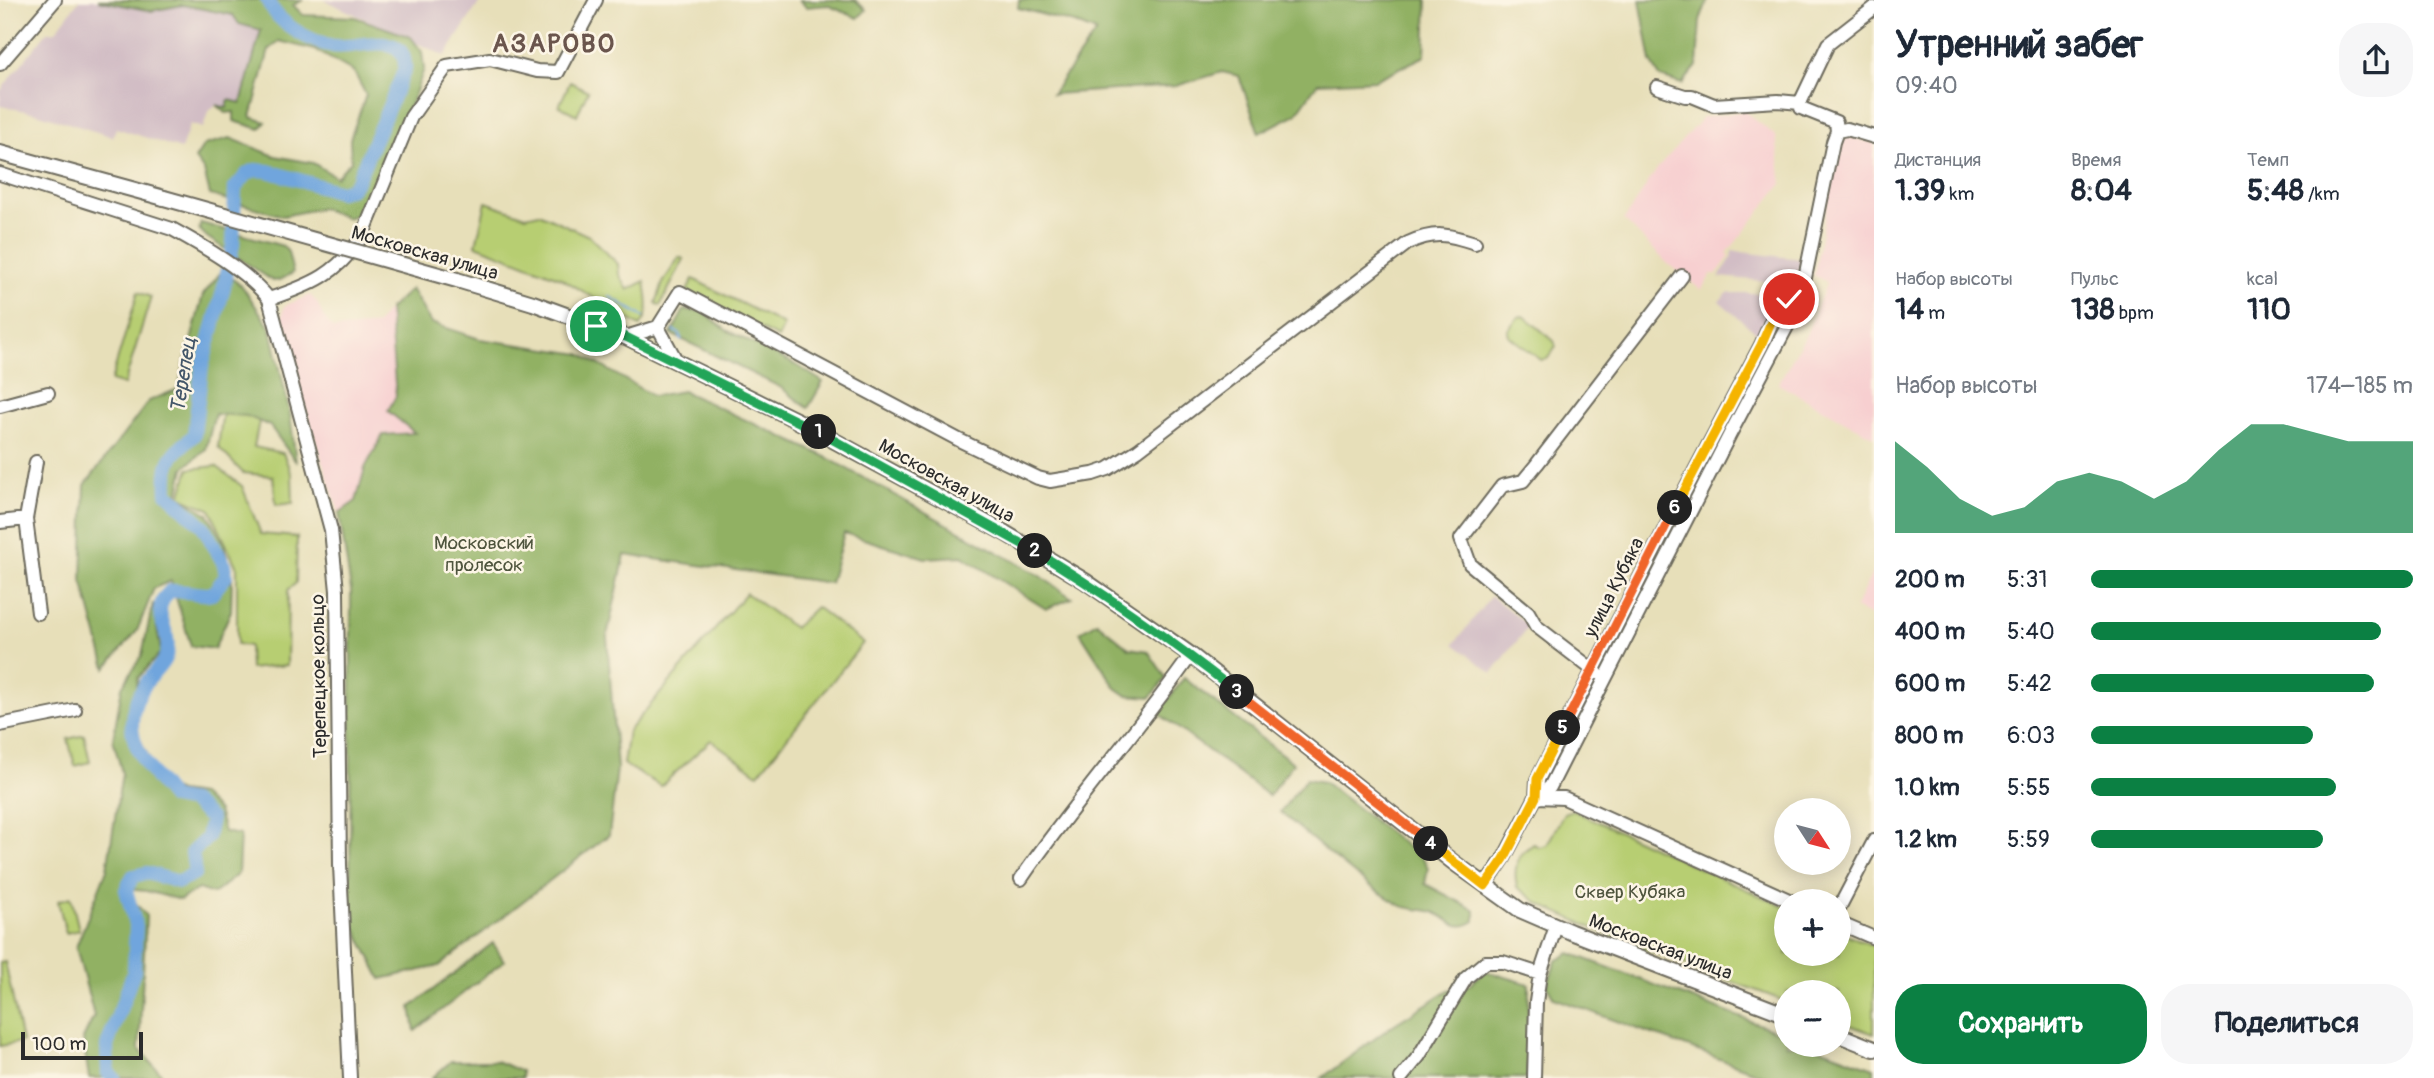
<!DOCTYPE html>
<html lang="ru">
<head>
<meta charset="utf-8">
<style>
	:root { --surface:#fff; --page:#f6f6f7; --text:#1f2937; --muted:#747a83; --accent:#0b8043 }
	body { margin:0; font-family:Pangolin,sans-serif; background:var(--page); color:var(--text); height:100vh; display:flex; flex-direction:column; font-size:26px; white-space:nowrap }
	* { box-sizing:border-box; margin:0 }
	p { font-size:23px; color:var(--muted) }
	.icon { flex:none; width:38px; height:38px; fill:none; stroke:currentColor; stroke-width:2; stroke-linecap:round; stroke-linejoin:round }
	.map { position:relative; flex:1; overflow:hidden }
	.drawer { display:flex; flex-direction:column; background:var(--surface); width:560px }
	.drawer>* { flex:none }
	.needle { width:46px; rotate:126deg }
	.tools { position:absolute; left:1774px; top:798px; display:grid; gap:14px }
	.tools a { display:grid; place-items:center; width:77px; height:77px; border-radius:50%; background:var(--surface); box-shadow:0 4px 18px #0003; font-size:35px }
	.scale { position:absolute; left:21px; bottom:18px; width:122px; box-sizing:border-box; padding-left:7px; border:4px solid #2b2b2b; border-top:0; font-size:19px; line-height:24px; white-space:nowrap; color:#2b2b2b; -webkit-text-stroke:5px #fcf5e5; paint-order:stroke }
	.pin { position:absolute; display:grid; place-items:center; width:60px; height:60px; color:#fff; margin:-30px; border:4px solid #fff; border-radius:50%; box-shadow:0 2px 7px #0007 }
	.km { position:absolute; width:35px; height:35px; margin:-18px; border-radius:50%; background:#222; color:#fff; font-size:19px; line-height:35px; text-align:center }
	.round { display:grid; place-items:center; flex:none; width:74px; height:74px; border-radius:28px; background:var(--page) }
	.headline { display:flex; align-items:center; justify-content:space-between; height:119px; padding:0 21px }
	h1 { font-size:38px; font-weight:800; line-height:52px }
	.stats { display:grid; grid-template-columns:repeat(3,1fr); gap:10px; height:119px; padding:7px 21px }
	.stats div { display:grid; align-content:center }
	.stats b { font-size:30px; font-weight:800 }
	.stats small { font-size:19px; font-weight:400 }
	.stats p { font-size:19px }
	.chart { height:196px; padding:14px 21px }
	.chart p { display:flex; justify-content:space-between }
	.chart svg { width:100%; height:126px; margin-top:7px; fill:var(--accent); opacity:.7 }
	.button { display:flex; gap:14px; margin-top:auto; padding:14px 21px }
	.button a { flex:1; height:80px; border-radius:28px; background:var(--accent); color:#fff; font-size:28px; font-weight:800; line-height:80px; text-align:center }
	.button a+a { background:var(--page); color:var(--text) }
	ul { padding:0 21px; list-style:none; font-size:23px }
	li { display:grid; grid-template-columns:112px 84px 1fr; align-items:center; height:52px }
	li i { height:18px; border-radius:9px; background:var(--accent) }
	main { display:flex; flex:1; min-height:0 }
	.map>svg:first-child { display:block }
	.built { fill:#f7cfd0 }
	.industrial { fill:#d2bdc5 }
	.green { fill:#b7ce72; stroke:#717c4e; stroke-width:2 }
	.forest { fill:#91b164; stroke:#5e6e48; stroke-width:2 }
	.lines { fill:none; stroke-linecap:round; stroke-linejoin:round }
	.stream { stroke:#6fa5dd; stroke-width:2.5 }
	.river { stroke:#6fa5dd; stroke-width:14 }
	.minor-casing { stroke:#6d6a5d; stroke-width:16 }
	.major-casing { stroke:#6d6a5d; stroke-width:18 }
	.minor { stroke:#fff; stroke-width:12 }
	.major { stroke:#fff; stroke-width:14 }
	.major-bridge-casing { stroke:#6d6a5d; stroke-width:18; stroke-linecap:butt }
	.major-bridge { stroke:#fff; stroke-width:14 }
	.split-1-casing { stroke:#fff; stroke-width:14 }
	.split-2-casing { stroke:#fff; stroke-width:14 }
	.split-3-casing { stroke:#fff; stroke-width:14 }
	.split-4-casing { stroke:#fff; stroke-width:14 }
	.split-5-casing { stroke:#fff; stroke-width:14 }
	.split-6-casing { stroke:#fff; stroke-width:14 }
	.split-7-casing { stroke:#fff; stroke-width:14 }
	.split-1 { stroke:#22a559; stroke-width:9 }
	.split-2 { stroke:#22a559; stroke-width:9 }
	.split-3 { stroke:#22a559; stroke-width:9 }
	.split-4 { stroke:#f0652b; stroke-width:9 }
	.split-5 { stroke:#f5b400; stroke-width:9 }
	.split-6 { stroke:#f0652b; stroke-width:9 }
	.split-7 { stroke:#f5b400; stroke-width:9 }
	.labels { text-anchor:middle; stroke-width:5; stroke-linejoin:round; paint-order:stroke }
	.street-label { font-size:19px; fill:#2b2b2b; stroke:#fcf5e5 }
	.park-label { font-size:19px; fill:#4e543d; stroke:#fcf5e5 }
	.water-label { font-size:21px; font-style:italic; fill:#435669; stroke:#fcf5e5 }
	.district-label { font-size:26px; font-weight:bold; letter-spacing:2px; fill:#6a554d; stroke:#fcf5e5 }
</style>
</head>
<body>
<main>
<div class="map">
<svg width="1874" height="1078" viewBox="0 0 1874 1078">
	<rect width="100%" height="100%" fill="#fcf5e5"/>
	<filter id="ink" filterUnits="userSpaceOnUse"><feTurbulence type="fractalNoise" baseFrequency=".0143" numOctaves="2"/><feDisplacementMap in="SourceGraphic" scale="14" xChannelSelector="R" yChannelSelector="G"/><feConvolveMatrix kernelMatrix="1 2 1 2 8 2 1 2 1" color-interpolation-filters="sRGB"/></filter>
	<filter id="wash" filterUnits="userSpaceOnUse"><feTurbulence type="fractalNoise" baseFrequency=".00686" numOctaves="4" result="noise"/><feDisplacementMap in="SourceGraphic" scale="28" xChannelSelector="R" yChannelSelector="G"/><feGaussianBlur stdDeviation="1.57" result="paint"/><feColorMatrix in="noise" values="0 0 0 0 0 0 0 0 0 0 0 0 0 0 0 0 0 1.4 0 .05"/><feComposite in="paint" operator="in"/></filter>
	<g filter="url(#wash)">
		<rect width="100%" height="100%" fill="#e7dfb9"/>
		<path class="built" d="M1744,111L1776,136L1782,184L1727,253L1730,256L1716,275H1711L1701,290L1668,264L1624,220L1657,169L1702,118Z
			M1848,137L1874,143V437L1778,384L1806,335L1827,282L1814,275L1838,145Z
			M310,295L317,302L323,316L333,329L376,325L389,309L396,397L416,434L365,468L356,501L339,513L296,379L282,317L284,306Z
			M1874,569V617L1855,608Z"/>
		<path class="industrial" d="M79,0H98L151,11L183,5L234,15L239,24L262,30L241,103L227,108L216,105L208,112L203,128L190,124L181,149L116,128L113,137L36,113L0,106V91L47,32L56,31Z
			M324,0H481L445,56Z
			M1732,251L1801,259L1798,284L1719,277L1731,259Z
			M1728,293H1781L1760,336L1719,301Z
			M1491,596L1529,626L1492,673L1454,644Z"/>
		<path class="green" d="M570,82L588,91L577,115L559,106Z
			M486,202L526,216L539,213L589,236L618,264L619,274L628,290L645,281C647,297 652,313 640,326L561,278L476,245Z
			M679,257L684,259L660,306L656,303L663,283Z
			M693,279L784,325L778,338L687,291Z
			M138,292L151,297L124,385L111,381Z
			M1524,316L1554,341L1556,347L1547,359L1541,360L1509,336L1508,330L1518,317Z
			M224,404L260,416L254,447L283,453L292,475L293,503L276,505L273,476L243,473L218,447Z
			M216,466L242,486L261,534L297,537L296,583L288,590L287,665L250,669L249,646L237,644V568L210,509L180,497L189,469Z
			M746,593L794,628L816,607L863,643L758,774L711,740L661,786L623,764L628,731Z
			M84,735L90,762L75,766L68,739Z
			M1572,810L1787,908V954H1839V931L1874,946V1034L1839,1021V992H1787V1002L1615,938L1541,905L1517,887C1513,869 1517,853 1534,844L1539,847L1547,845L1564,813Z
			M71,897L79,930L66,933L58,901Z
			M5,962L22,1042L0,1046V963Z"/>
		<path class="forest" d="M98,0H303L293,5L303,15L355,17L411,37L422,52L424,69L415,94L366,211L347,218L321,208L283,216L210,195L204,171L195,159L204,145L230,138L275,156L313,163L336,177L351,161L350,139L366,95L354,72L315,50L279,41L269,50L251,117L266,122L260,129L234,121V112L226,113L216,105L227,108L229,100L241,103L261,30L239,24L233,15L183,5L151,11Z
			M799,0H855L866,10L858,18L827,5L806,7Z
			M1019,0H1427L1425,56L1375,80L1318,83L1296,114L1259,133L1239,76L1222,72L1176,86L1052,94L1096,32L1074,23L1018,8Z
			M1640,0H1708L1700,20L1697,66L1682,84L1660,77L1651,62Z
			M201,223L283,246L288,252L293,273L280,280L273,281L207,237L199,229Z
			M222,271L242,286L271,329L290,414L296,462L270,426L247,416L215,414L206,449L184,468L178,495L208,514L224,543L232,579L231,611L214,649L191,646L171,581L154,588L137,631L106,668L82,580L85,485L149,401L178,389L203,295Z
			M411,289L431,323L480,339L581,354L653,396L683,391L822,455L1037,574L1072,598L1046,609L962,556L925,558L844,533L830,583L625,555L607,636L617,769L609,835L439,966L381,979L350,918L351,590L339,513L356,501L365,468L383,435L415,433L388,411L396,396L389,309Z
			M684,310L703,311L726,330L798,366L823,382L808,408L780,387L671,334Z
			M153,603L161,652L138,678L131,722L163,785L179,792L201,795L218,811L224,832L240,835L238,874L213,894L198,889L180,900L146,891L125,889L146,916L139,1049L165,1078H89L83,1039L94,1016L76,947L107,869L122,773L113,739L122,687L142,655Z
			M1097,622L1129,648L1148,651L1166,678L1151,697L1126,695L1116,688L1080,632Z
			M1184,678L1293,763L1269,796L1158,713Z
			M1306,779L1324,782L1424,860L1428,868L1425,884L1475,910V921C1458,932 1452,921 1436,913C1425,908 1410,911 1400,905C1356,880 1318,843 1280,812Z
			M493,943L504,961L415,1031L411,1007Z
			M1570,953L1787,1035V1045H1812L1874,1068V1078H1771L1554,998L1547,986L1556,961Z
			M1485,971L1529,984L1527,1078H1322L1393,1025L1449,990L1469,985Z
			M451,1061H496L521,1071L522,1078H432Z"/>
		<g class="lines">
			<path class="stream" d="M610,297L644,317
				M674,331L680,334L681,340"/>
			<path class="river" d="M114,1078L108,1073L107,1046L134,971L136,926L126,890L133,876L147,873L179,882L195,873L192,852L207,838L211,819L192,802L172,798C142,760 114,730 146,683C153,673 165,664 167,652C172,626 147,614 170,591C185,590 198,595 212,594L226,576L224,564L203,526L167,493C165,459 170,457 194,435L202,367L223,291L233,245L235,188L248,173L255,170L268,171L340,192L350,189L357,181L405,69C406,27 357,50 333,46C308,41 278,24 267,0"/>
		</g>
	</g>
	<g filter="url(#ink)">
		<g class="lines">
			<g class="minor-casing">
				<path id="minor" d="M0,64L55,0
					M1657,87L1685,96H1692L1714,105L1778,101L1800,103L1801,108L1836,122L1837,131
					M1800,103L1828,44L1874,8
					M1837,131L1847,129L1874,137
					M0,174L172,229C203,246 247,271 269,299L331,530L337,591L340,865L350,1078
					M269,299C311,285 339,274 363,234L411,117L447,66L490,59L537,71L558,72L596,0
					M626,337L658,327
					M677,362L658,327L680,292L961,441L1038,478L1050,481L1093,474L1108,469L1138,450L1408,243C1435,231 1447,234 1475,243
					M0,406L48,393
					M36,462L26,519L38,613
					M0,522L26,519
					M1597,673L1536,626L1528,612L1470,564L1461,539L1502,486L1523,481L1537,464L1682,276
					M0,725L75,710
					M1536,797L1550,787L1730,434L1800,302L1833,142L1837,131
					M1537,797L1564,798L1791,901
					M1021,879C1074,802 1137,732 1191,655
					M1485,886L1504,858L1536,797L1537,780L1679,501L1761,345L1775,312L1781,304L1789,300L1800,302
					M1839,908L1874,841
					M1839,923L1874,938
					M1401,1078L1419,1056L1466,978L1485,962H1503L1540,974
					M1534,1078L1536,1002L1540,974L1556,926"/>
			</g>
			<g class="major-casing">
				<path id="major" d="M0,153L164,198
					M457,280L533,303L626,337L796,420L1005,533L1085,581L1191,655L1453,862L1520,910L1571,932L1787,1015
					M1839,1035L1874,1049"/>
			</g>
			<use href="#minor" class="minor"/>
			<use href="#major" class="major"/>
			<g class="major-bridge-casing">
				<path id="major-bridge" d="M164,198L457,280"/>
			</g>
			<use href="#major-bridge" class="major-bridge"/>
		</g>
	</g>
	<g class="lines" filter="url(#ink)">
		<g class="split-1-casing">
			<path id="split-1" d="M596,326L626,337L819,432"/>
		</g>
		<g class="split-2-casing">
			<path id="split-2" d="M819,432L1035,551"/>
		</g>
		<g class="split-3-casing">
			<path id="split-3" d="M1035,551C1105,593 1172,641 1237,692"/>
		</g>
		<g class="split-4-casing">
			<path id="split-4" d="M1237,692L1431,844"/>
		</g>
		<g class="split-5-casing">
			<path id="split-5" d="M1431,844L1485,886L1504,859L1536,797L1537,779L1563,728"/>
		</g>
		<g class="split-6-casing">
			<path id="split-6" d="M1563,728L1675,508"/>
		</g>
		<g class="split-7-casing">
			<path id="split-7" d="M1675,508L1761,345L1775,313L1781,304L1789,299"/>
		</g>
		<use href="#split-1" class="split-1"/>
		<use href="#split-2" class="split-2"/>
		<use href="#split-3" class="split-3"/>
		<use href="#split-4" class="split-4"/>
		<use href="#split-5" class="split-5"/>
		<use href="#split-6" class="split-6"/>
		<use href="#split-7" class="split-7"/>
	</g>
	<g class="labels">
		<g class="street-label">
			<text transform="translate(425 252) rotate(16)" y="7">Московская улица</text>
			<text transform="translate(947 480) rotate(29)" y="7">Московская улица</text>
			<text transform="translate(1613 587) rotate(-63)" y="7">улица Кубяка</text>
			<text transform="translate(318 676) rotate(-91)" y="7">Терепецкое кольцо</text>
			<text transform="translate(1661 946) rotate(21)" y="7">Московская улица</text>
		</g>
		<g class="park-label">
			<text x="484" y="549">Московский<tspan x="484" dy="22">пролесок</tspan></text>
			<text x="1630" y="898">Сквер Кубяка</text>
		</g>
		<g class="water-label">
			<text transform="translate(183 375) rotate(-81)" y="7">Терепец</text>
		</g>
		<g class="district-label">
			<text x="554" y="52">АЗАРОВО</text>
		</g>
	</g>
</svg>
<div class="tools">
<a><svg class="needle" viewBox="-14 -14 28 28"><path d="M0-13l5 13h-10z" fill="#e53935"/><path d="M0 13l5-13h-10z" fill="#747a83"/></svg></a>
<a>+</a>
<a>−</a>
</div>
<div class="scale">100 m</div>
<div class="pin" style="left:596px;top:326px;background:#1e9e55"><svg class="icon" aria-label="arrive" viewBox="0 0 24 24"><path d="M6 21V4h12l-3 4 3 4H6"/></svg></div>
<div class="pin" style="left:1789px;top:299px;background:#d93025"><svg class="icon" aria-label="check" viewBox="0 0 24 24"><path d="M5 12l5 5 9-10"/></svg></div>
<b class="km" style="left:819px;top:432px">1</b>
<b class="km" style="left:1035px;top:551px">2</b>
<b class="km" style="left:1237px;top:692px">3</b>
<b class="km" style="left:1431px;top:844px">4</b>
<b class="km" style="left:1563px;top:728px">5</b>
<b class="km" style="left:1675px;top:508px">6</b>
</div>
<section class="drawer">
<div class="headline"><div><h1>Утренний забег</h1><p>09:40</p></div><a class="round"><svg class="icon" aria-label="share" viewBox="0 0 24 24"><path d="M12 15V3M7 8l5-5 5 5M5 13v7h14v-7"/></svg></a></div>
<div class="stats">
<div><p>Дистанция</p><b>1.39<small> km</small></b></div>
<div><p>Время</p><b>8:04</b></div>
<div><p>Темп</p><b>5:48<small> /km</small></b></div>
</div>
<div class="stats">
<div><p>Набор высоты</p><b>14<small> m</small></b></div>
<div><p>Пульс</p><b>138<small> bpm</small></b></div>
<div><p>kcal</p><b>110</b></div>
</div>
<div class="chart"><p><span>Набор высоты</span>174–185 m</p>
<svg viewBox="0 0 160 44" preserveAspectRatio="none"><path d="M0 44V12L10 21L20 32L30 38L40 35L50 26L60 23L70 26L80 32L90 26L100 15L110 6L120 6L130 9L140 12L150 12L160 12V44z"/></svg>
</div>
<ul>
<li><b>200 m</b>5:31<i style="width:100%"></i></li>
<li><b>400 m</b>5:40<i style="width:90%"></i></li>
<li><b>600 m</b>5:42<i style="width:88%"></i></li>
<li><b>800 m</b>6:03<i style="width:69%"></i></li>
<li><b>1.0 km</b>5:55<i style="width:76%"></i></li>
<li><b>1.2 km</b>5:59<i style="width:72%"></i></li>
</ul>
<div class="button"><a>Сохранить</a><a>Поделиться</a></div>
</section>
</main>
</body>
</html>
